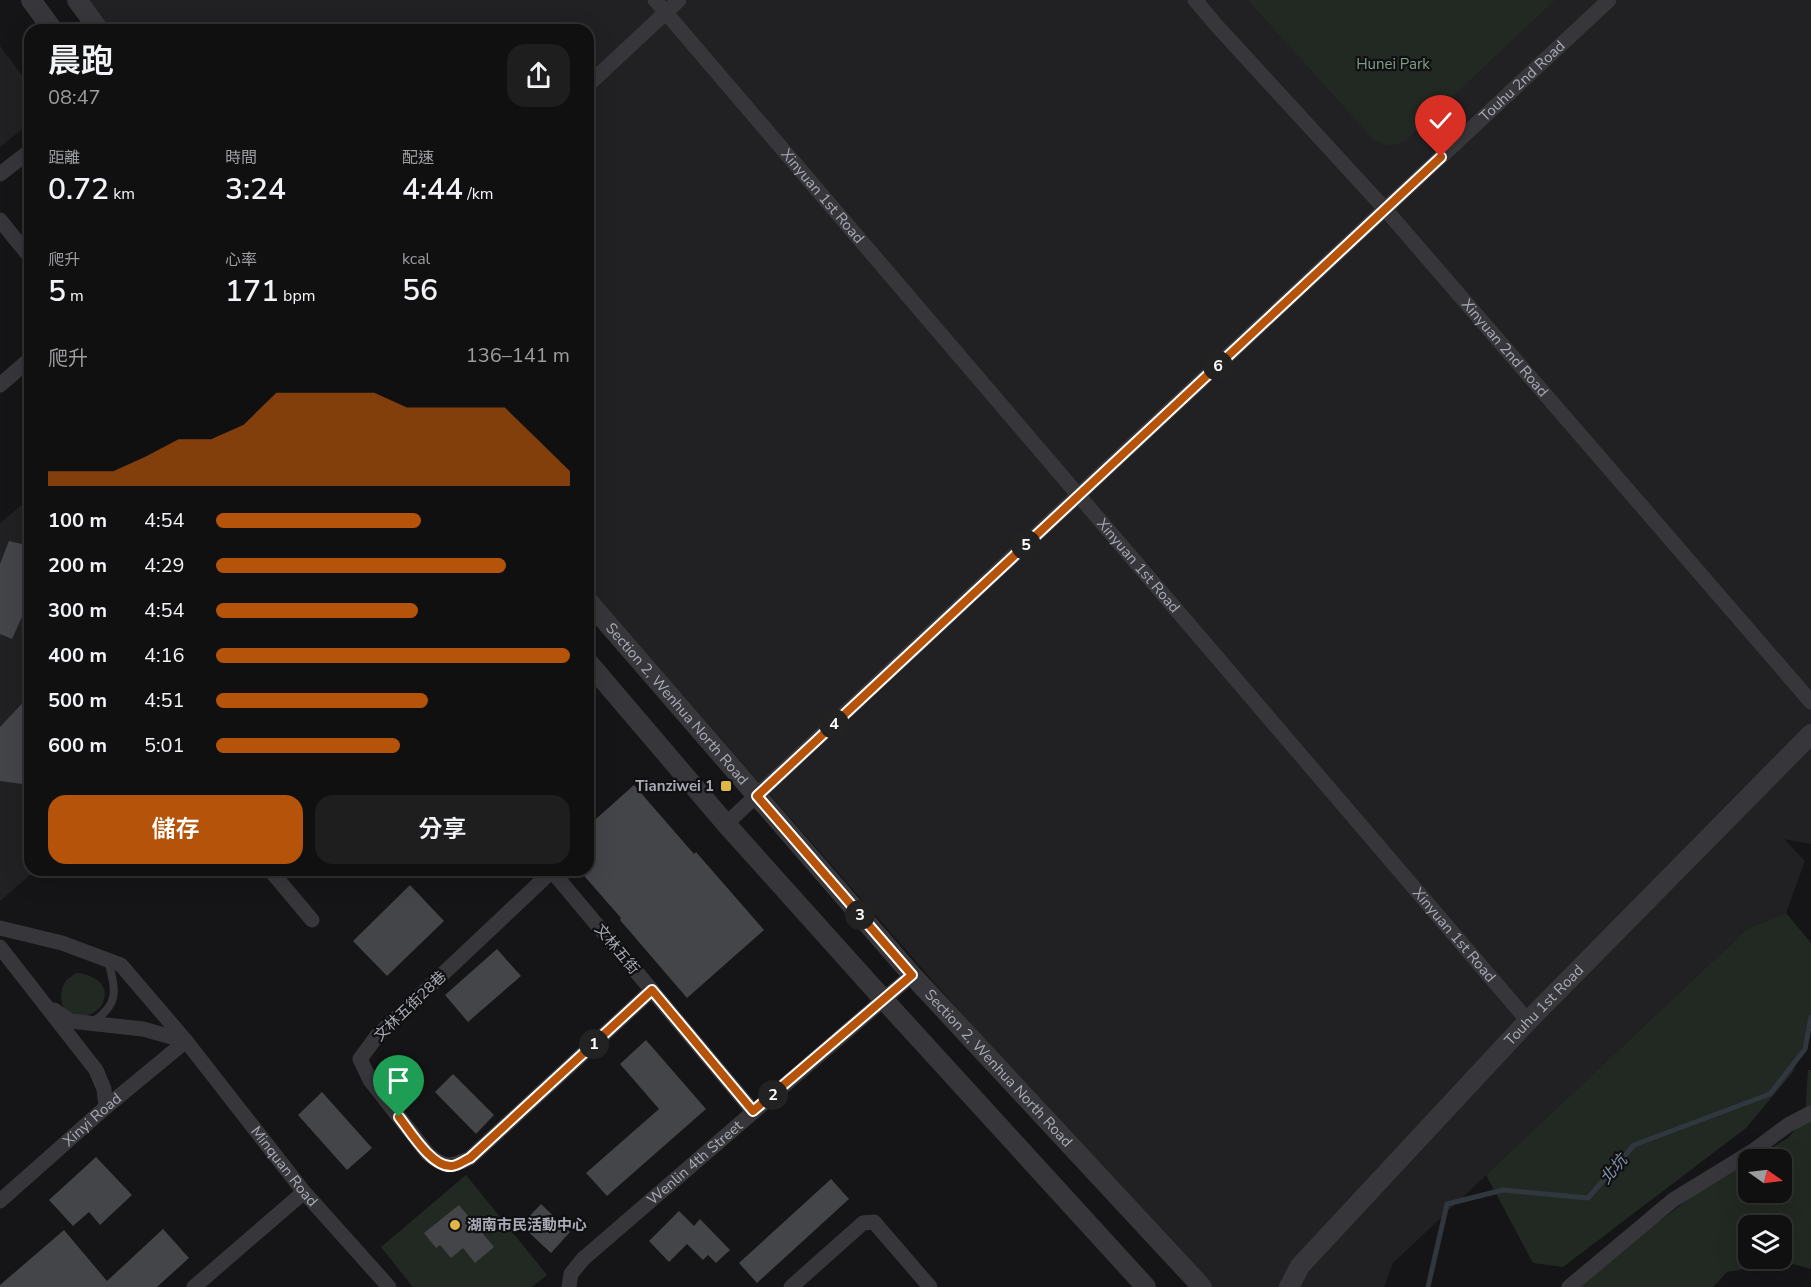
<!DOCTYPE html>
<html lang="zh-TW">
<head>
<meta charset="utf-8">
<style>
	:root { --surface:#101011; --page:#1e1e1f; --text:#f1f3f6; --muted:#9c9d9f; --line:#303031; --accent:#b45309 }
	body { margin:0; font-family:"Nunito Sans","Noto Sans TC",sans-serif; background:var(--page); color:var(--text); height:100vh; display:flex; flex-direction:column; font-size:22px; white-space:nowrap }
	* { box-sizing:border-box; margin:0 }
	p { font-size:20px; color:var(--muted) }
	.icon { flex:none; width:33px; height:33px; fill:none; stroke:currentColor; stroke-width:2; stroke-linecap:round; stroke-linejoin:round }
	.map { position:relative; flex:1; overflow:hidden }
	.panel { position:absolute; left:24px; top:24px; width:570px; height:852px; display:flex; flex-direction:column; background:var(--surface); border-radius:18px; box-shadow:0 6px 24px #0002,0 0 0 2px var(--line) }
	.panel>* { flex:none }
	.needle { width:39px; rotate:104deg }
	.buttons { position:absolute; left:1738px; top:1149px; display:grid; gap:12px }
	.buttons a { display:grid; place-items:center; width:54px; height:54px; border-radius:12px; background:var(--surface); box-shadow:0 6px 24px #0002,0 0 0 2px var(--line); font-size:30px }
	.pin { position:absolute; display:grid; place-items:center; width:51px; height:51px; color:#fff; margin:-62px -26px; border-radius:50% 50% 50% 0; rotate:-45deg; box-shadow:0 0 6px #0007 }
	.pin .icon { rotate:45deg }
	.km { position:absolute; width:30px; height:30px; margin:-15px; border-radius:50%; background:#222; color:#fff; font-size:16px; line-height:30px; text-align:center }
	.round { display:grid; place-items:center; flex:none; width:63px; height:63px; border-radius:18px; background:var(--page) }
	.overview { display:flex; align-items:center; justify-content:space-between; height:102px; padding:0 24px }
	h1 { font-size:33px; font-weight:600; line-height:45px }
	.metrics { display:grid; grid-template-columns:repeat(3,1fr); gap:9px; height:102px; padding:6px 24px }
	.metrics div { display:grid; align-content:center }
	.metrics b { font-size:30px; font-weight:600 }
	.metrics small { font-size:16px; font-weight:400 }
	.metrics p { font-size:16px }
	.chart { height:168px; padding:12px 24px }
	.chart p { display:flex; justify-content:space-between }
	.chart svg { width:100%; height:108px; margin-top:6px; fill:var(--accent); opacity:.7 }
	.action { display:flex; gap:12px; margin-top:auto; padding:12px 24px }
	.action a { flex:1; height:69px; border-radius:18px; background:var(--accent); color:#fff; font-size:24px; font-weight:600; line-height:69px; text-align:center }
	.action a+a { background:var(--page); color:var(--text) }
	ul { padding:0 24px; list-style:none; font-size:20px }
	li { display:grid; grid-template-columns:96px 72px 1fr; align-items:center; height:45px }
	li i { height:15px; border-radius:8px; background:var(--accent) }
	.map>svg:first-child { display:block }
	.built { fill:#212124 }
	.green { fill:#222923; fill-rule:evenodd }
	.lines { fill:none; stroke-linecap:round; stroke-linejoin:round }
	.stream { stroke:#30373e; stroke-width:5 }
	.building { fill:#444549 }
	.service { stroke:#37373b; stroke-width:8 }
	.minor { stroke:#37373b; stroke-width:15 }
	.tertiary { stroke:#37373b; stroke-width:20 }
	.route-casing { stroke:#fff; stroke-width:12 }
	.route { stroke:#b45309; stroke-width:8 }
	.poi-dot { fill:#dfb745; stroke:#101012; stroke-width:2 }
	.labels { text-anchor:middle; stroke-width:4.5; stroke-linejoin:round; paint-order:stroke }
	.park-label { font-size:15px; fill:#819f85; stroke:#101012 }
	.street-label { font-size:15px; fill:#a8abb5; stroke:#101012 }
	.poi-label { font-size:15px; font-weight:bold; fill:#a8abb5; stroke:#101012; text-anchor:end }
	.water-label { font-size:16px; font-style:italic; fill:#8396ad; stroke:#101012 }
</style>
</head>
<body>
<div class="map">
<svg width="1811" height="1287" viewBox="0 0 1811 1287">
	<rect width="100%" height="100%" fill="#151517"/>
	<path class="built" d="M88,0H1811V844L1784,839L1805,861L1786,913L1747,929L1393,1263L1384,1287H1201L588,587V30H110Z
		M0,46L30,86V123L0,147Z
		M30,498V870H36L0,901V523Z"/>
	<path class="green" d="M1248,0H1555L1405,141C1393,147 1386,146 1374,140Z
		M1786,913L1811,943V1025L1793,1072L1746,1128L1563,1267L1533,1263L1486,1175L1747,929Z
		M76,973C91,974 111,983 103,1002C98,1015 79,1021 67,1012C59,1005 60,990 65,982C68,978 72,976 76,973Z
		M1808,1070H1811V1269L1789,1263L1772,1268H1751L1727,1272L1713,1287H1578L1607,1260L1693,1196L1749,1163V1192H1782V1160L1754,1159L1789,1137L1805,1119ZM1749,1226H1782V1258H1749Z
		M466,1175L547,1275L532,1287H413L381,1247Z"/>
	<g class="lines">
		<path class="stream" d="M1428,1287L1447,1204L1503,1190L1588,1198L1634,1145L1770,1094L1805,1049L1811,1017"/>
	</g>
	<path class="building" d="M9,541L30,546V599L12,639L0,634V564Z
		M30,695V785L0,781V727Z
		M634,785L694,854L696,852L764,930L687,998L620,920L621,918L579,870H588V826Z
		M410,885L444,921L387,976L353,941Z
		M497,949L521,976L468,1022L445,995Z
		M646,1040L706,1109L607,1196L586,1173L659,1109L620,1064Z
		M453,1074L494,1115L476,1134L435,1092Z
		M322,1092L372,1148L347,1170L298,1115Z
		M96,1157L132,1195L100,1225L89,1212L73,1226L49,1200Z
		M831,1179L849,1199L757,1283L739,1263Z
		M541,1204L570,1232L551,1253L521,1225Z
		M459,1205L494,1247L475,1263L463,1248L451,1258L440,1245L436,1248L424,1233Z
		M679,1211L694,1226L700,1219L730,1250L716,1263L708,1255L703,1260L687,1244L669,1262L649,1241Z
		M163,1229L189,1258L157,1287H0V1285L64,1230L107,1281Z"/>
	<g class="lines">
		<path class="service" d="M92,1022C121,1004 115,989 108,960"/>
		<g class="minor">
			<path id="s1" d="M655,0L1528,1021"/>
			<path id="s2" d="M1195,0L1217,26L1385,209L1811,702"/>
			<path d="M588,85L679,0"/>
			<path d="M0,174L30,151"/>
			<path d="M0,220L30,257"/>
			<path d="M0,385L30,359"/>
			<path id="s3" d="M726,824L1609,0"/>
			<path d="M270,870L312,920"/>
			<path d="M551,870L753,1111"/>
			<path d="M552,871L377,1036L360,1059L370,1080L428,1154C446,1169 450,1167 470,1158L652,990"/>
			<path id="s4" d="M0,928L62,943L121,965L186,1041L304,1192L389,1287"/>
			<path d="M0,947L96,1070L104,1089L106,1107"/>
			<path d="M54,1010L70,1021L143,1029L186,1041"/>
			<path id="s5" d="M0,1201L106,1107L186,1041"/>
			<path d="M194,1287L304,1192"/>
			<path id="s6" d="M569,1287L571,1274L583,1259L912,975"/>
			<path d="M791,1287L863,1223L874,1222L930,1287"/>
			<path d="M1569,1287L1673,1200L1753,1151L1788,1125L1811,1113"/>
		</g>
		<g class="tertiary">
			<path d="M31,0L53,30"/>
			<path d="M77,0L99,30"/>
			<path id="s7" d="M588,601L912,975L1202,1287"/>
			<path d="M588,662L726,824L884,1000L1146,1287"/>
			<path id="s8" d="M1289,1287L1300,1266L1528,1021L1811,734"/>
		</g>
	</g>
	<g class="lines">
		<g class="route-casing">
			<path id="route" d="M399,1117C410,1131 432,1168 452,1166C457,1166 465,1160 470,1158L652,990L753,1111L912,975L757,796L1441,157"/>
		</g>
		<use href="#route" class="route"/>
	</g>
	<g class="poi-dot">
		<rect x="720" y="780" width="12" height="12" rx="3"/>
		<circle cx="455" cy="1225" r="6"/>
	</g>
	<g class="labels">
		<g class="park-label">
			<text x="1393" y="69">Hunei Park</text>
		</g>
		<g class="street-label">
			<text dy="5" stroke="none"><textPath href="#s3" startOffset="1089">Touhu 2nd Road</textPath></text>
			<text dy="5" stroke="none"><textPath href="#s1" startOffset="258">Xinyuan 1st Road</textPath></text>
			<text dy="5" stroke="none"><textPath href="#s2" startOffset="466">Xinyuan 2nd Road</textPath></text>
			<text dy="5" stroke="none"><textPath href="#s1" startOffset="744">Xinyuan 1st Road</textPath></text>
			<text dy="5" stroke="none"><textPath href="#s7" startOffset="136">Section 2, Wenhua North Road</textPath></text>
			<text dy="5" stroke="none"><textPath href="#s1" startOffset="1230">Xinyuan 1st Road</textPath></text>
			<text transform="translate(617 949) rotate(50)" y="5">文林五街</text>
			<text transform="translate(410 1006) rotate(-44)" y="5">文林五街28巷</text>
			<text dy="5" stroke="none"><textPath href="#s8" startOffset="381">Touhu 1st Road</textPath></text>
			<text dy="5" stroke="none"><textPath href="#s7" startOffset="622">Section 2, Wenhua North Road</textPath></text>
			<text dy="5" stroke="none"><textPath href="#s5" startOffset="123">Xinyi Road</textPath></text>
			<text dy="5" stroke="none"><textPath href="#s6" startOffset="180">Wenlin 4th Street</textPath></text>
			<text dy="5" stroke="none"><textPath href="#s4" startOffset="386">Minquan Road</textPath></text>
		</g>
		<g class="poi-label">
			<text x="714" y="791">Tianziwei 1</text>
			<text x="467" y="1230" text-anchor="start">湖南市民活動中心</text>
		</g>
		<g class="water-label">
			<text transform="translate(1613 1169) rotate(-50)" y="6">北坑</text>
		</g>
	</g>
</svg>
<div class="buttons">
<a><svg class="needle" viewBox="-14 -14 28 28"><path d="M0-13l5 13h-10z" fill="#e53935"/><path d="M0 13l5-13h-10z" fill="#9c9d9f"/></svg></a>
<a><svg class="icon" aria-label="layers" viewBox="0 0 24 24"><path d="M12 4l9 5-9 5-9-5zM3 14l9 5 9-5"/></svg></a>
</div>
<div class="pin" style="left:399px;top:1117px;background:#1e9e55"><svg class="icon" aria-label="arrive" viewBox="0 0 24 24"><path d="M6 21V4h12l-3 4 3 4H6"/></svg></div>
<div class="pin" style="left:1441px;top:157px;background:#d93025"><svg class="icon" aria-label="check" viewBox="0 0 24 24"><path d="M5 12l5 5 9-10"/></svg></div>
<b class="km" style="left:594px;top:1044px">1</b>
<b class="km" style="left:773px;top:1095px">2</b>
<b class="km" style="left:860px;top:915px">3</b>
<b class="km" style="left:834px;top:724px">4</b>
<b class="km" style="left:1026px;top:545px">5</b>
<b class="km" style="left:1218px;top:366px">6</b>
<section class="panel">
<div class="overview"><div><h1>晨跑</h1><p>08:47</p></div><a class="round"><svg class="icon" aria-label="share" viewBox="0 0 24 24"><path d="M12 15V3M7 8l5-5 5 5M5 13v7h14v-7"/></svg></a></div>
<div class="metrics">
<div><p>距離</p><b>0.72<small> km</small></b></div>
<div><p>時間</p><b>3:24</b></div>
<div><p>配速</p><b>4:44<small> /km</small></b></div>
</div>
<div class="metrics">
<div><p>爬升</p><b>5<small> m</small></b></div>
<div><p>心率</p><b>171<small> bpm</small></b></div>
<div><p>kcal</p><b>56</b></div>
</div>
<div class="chart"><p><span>爬升</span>136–141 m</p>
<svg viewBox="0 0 160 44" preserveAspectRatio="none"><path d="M0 44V38L10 38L20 38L30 32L40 25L50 25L60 19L70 6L80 6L90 6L100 6L110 12L120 12L130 12L140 12L150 25L160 38V44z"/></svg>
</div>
<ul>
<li><b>100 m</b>4:54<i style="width:58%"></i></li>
<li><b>200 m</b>4:29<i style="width:82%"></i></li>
<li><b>300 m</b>4:54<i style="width:57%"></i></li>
<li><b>400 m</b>4:16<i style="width:100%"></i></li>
<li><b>500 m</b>4:51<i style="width:60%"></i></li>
<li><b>600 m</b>5:01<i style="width:52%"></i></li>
</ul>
<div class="action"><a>儲存</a><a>分享</a></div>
</section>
</div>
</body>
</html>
